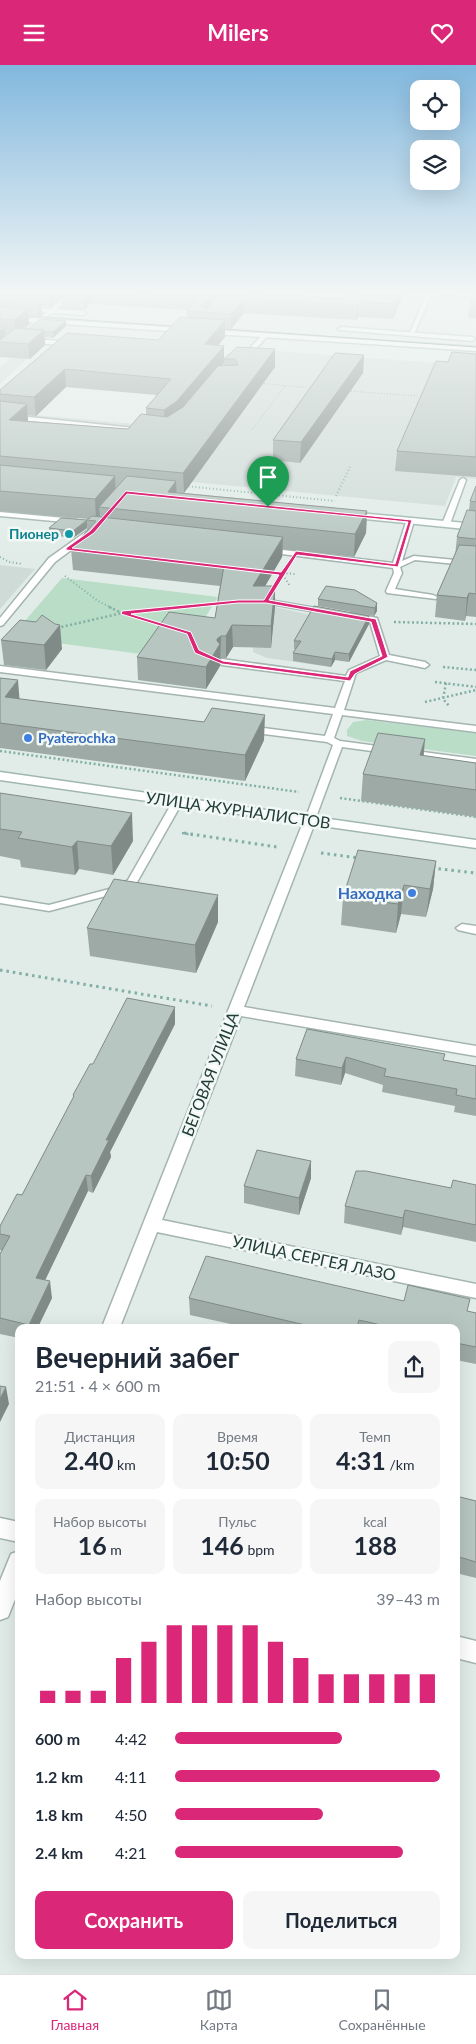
<!DOCTYPE html>
<html lang="ru">
<head>
<meta charset="utf-8">
<style>
	:root { --surface:#fff; --page:#f6f6f7; --text:#1f2937; --muted:#747a83; --line:#e0e1e3; --accent:#db2777 }
	body { margin:0; font-family:Lato,sans-serif; background:var(--page); color:var(--text); height:100vh; display:flex; flex-direction:column; font-size:19px; white-space:nowrap }
	* { box-sizing:border-box; margin:0 }
	p { font-size:16px; color:var(--muted) }
	.icon { flex:none; width:28px; height:28px; fill:none; stroke:currentColor; stroke-width:2; stroke-linecap:round; stroke-linejoin:round }
	.map { position:relative; flex:1; overflow:hidden }
	.details { position:absolute; left:15px; top:1259px; width:445px; height:635px; display:flex; flex-direction:column; background:var(--surface); border-radius:10px; box-shadow:0 5px 20px #0002 }
	.details>* { flex:none }
	.tools { position:absolute; left:410px; top:15px; display:grid; gap:10px }
	.tools a { display:grid; place-items:center; width:50px; height:50px; border-radius:10px; background:var(--surface); box-shadow:0 5px 20px #0002; font-size:25px }
	.pin { position:absolute; display:grid; place-items:center; width:42px; height:42px; color:#fff; margin:-51px -21px; border-radius:50% 50% 50% 0; rotate:-45deg; box-shadow:0 0 5px #0007 }
	.pin .icon { rotate:45deg }
	.round { display:grid; place-items:center; flex:none; width:52px; height:52px; border-radius:10px; background:var(--page) }
	.overview { display:flex; align-items:center; justify-content:space-between; height:85px; padding:0 20px }
	h1 { font-size:28px; font-weight:700; line-height:38px }
	.metrics { display:grid; grid-template-columns:repeat(3,1fr); gap:8px; height:85px; padding:5px 20px }
	.metrics div { display:grid; align-content:center; border-radius:10px; background:var(--page); text-align:center }
	.metrics b { font-size:25px; font-weight:700 }
	.metrics small { font-size:14px; font-weight:400 }
	.metrics p { font-size:14px }
	.chart { height:140px; padding:10px 20px }
	.chart p { display:flex; justify-content:space-between }
	.chart svg { width:100%; height:90px; margin-top:5px; stroke:var(--accent); stroke-width:6 }
	.cta { display:flex; gap:10px; margin-top:auto; padding:10px 20px }
	.cta a { flex:1; height:58px; border-radius:10px; background:var(--accent); color:#fff; font-size:20px; font-weight:700; line-height:58px; text-align:center }
	.cta a+a { background:var(--page); color:var(--text) }
	ul { padding:0 20px; list-style:none; font-size:16px }
	li { display:grid; grid-template-columns:80px 60px 1fr; align-items:center; height:38px }
	li i { height:12px; border-radius:6px; background:var(--accent) }
	header { display:flex; justify-content:space-between; align-items:center; height:65px; padding:0 20px; background:var(--accent); color:#fff; font-size:22px; font-weight:700 }
	.tabs { display:flex; justify-content:space-around; align-items:center; height:70px; border-top:1px solid var(--line); background:var(--surface); font-size:14px; color:var(--muted) }
	.tabs a { display:grid; justify-items:center; gap:2px }
	.tabs .on { color:var(--accent) }
	.map>svg:first-child { display:block }
	.built { fill:#cfdbd7 }
	.green { fill:#baddc7 }
	.lines { fill:none; stroke-linecap:round; stroke-linejoin:round }
	.lane-casing { stroke:#a4b4b0; stroke-width:3 }
	.street-casing { stroke:#a4b4b0; stroke-width:3 }
	.secondary-casing { stroke:#a0b7b1; stroke-width:3 }
	.path-far3 { stroke:#82afa5; stroke-width:1; stroke-dasharray:1 2; stroke-linecap:butt }
	.path-far2 { stroke:#82afa5; stroke-width:2; stroke-dasharray:1 2.5; stroke-linecap:butt }
	.path-far1 { stroke:#82afa5; stroke-width:2.5; stroke-dasharray:2 2.5; stroke-linecap:butt }
	.path { stroke:#82afa5; stroke-width:3; stroke-dasharray:2.5 4; stroke-linecap:butt }
	.lane { fill:#fff; fill-rule:evenodd }
	.street { fill:#fff; fill-rule:evenodd }
	.secondary { fill:#fff; fill-rule:evenodd }
	.tram { stroke:#5c7873; stroke-width:1 }
	.wall { fill:#9daaa6; fill-rule:evenodd }
	.shaded-wall { fill:#808b87 }
	.building { fill:#b7c6c1; stroke:#808b87 }
	.route { fill:#db2777; stroke:#fff; fill-rule:evenodd }
	.culture-dot { fill:#0f9aa8; stroke:#f2f8f6; stroke-width:2 }
	.shop-dot { fill:#3f7fe0; stroke:#f2f8f6; stroke-width:2 }
	.labels { text-anchor:middle; stroke-width:5; stroke-linejoin:round; paint-order:stroke }
	.far-culture-label { font-size:14px; font-weight:bold; fill:#0d838f; stroke:#f2f8f6; text-anchor:end }
	.far-shop-label { font-size:14px; font-weight:bold; fill:#366cbe; stroke:#f2f8f6; text-anchor:start }
	.street-label { font-size:16px; fill:#223c38; stroke:#f2f8f6 }
	.shop-label { font-size:16px; font-weight:bold; fill:#366cbe; stroke:#f2f8f6; text-anchor:end }
</style>
</head>
<body>
<header><svg class="icon" aria-label="menu" viewBox="0 0 24 24"><path d="M4 6h16M4 12h16M4 18h16"/></svg>Milers<svg class="icon" aria-label="heart" viewBox="0 0 24 24"><path d="M12 20l-8-8c-3-5 5-10 8-4 3-6 11-1 8 4z"/></svg></header>
<div class="map">
<svg width="476" height="1909" viewBox="0 0 476 1909">
	<rect width="100%" height="100%" fill="#e1ece8"/>
	<path class="built" d="M252,284L476,301V414L456,412L445,441L192,417L0,347L147,360L217,297Z
		M11,292L28,293L0,319V302Z
		M0,500L35,504L0,544Z
		M275,542L355,560L341,585L354,587L349,597L335,595L331,602L267,593L253,587V582L271,583Z"/>
	<path class="green" d="M62,513L218,532L179,594L11,572Z
		M366,655L476,668V691L362,676L347,671V665L353,657Z"/>
	<g class="lines">
		<g class="lane-casing">
			<path id="lane" d="M435,227H476V231L437,229Z
				M337,232L372,233L375,235L367,245L364,243L369,236L335,235Z
				M263,269L268,270C260,280 249,293 236,293V291L250,283Z
				M0,271L71,277L74,279L71,281L0,275Z
				M0,349L144,364L147,366L144,368L0,353Z
				M463,413L466,415L450,459L443,461L442,459L460,415Z
				M0,447L75,454L79,456L75,458L0,451Z
				M407,454L414,456L402,496L414,491L476,497V501L415,495L400,502L402,508L395,524L433,530L437,532L436,534L387,528L386,526L394,508L393,503L266,487L262,485L266,483L393,498Z
				M87,466L94,468L55,497L3,560L0,561V553L49,493Z
				M263,534L327,545L331,547L327,549L266,538L262,536Z
				M352,548L377,553L389,590L425,597L429,600L425,603L386,595L356,608L344,645L476,661V667L342,650L334,673L340,676L476,694V700L342,682L315,755L310,758L305,755L333,680L327,677L248,667L243,664L248,661L325,671L333,649L0,607V601L335,643L345,616L222,600L218,597L222,594L346,611L349,605L380,591L370,557L349,553L348,551Z
				M178,733L183,736L136,819L121,827L49,846L0,838V832L49,840L113,823L128,815L173,736Z
				M462,859L476,861V869L458,865L456,863Z"/>
		</g>
		<g class="street-casing">
			<path id="street" d="M71,227H78L0,290V285Z
				M427,227H433L414,269L409,270Z
				M310,751L316,755L244,942L476,981V991L241,951L162,1155L476,1219V1233L157,1167L120,1262H102L304,755Z
				M0,1453L19,1457V1477L0,1473Z
				M19,1486V1524L8,1552L0,1555V1516L11,1489Z
				M456,1571L476,1576V1598L456,1593Z"/>
		</g>
		<g class="secondary-casing">
			<path id="secondary" d="M21,242L83,246L86,248L83,250L19,245V243Z
				M0,251L476,282V286L0,255Z
				M341,262L472,272L475,274L472,276L339,265L338,264Z
				M348,447L476,459V465L345,452L344,450Z
				M0,707L476,775V783L0,715Z"/>
		</g>
		<path class="path-far3" d="M258,318L312,323
			M348,326L417,331
			M252,365L285,321"/>
		<path class="path-far2" d="M185,421L335,436
			M336,431L350,402
			M0,492L9,497L23,499
			M269,507L295,509
			M283,510L290,521
			M65,511L98,536L112,543
			M276,520L283,508
			M173,543L221,538"/>
		<path class="path-far1" d="M109,542L122,548L163,560
			M394,557L476,559
			M57,563L122,548L186,542
			M443,602L476,605
			M435,617L476,622
			M446,618L443,634L450,642
			M425,637L476,625
			M0,686L299,727
			M340,733L476,752
			M182,768L193,770"/>
		<path class="path" d="M184,768L277,782
			M321,788L359,793
			M432,803L476,808
			M0,905L212,941"/>
		<use href="#lane" class="lane"/>
		<use href="#street" class="street"/>
		<use href="#secondary" class="secondary"/>
		<path class="tram" d="M0,249L185,262
			M212,263L476,282"/>
	</g>
	<path class="wall" d="M0,227H238L366,235L369,231L265,227H405L393,254L358,252L356,255L244,248L231,264H225V272L218,280L224,281V298L221,301H224V294L275,284V302L184,428L367,446L366,468L354,492L283,484L282,492L265,521H275V542L271,583L233,582L226,593H220V601L206,624L138,615L137,592L215,553L220,521L73,505L71,484L87,466V463L73,473L50,470L49,463L87,455L88,454L0,446V325L158,275L187,252V246L188,245L90,239L84,245L62,243L61,233L50,242L41,241L42,248L38,252L28,251L29,259L24,263L28,264L66,256V261L53,273L45,272V280L30,294L0,292ZM66,322L157,330L146,343V350L128,364L28,356V350L36,351Z
		M476,227V253H468L470,236Z
		M476,289V412L395,406L397,386L448,297Z
		M364,290L363,308L300,398L273,395V375Z
		M476,421V552L466,551L465,556L435,552L437,530L455,491L457,472L469,445L470,436Z
		M318,534L377,538V546L374,551L318,541Z
		M369,551V559L349,597L335,595L331,602L293,596V588L296,584H294V576Z
		M20,555L62,584L46,605L4,600L1,575Z
		M0,613L20,634L264,675L245,716L0,683Z
		M424,691L476,698V752L361,736L363,709Z
		M0,728L133,776L113,810L79,804L75,810L21,802L20,795L0,791Z
		M436,796L433,824L426,852L401,849L396,868L341,860L343,832Z
		M218,857L196,908L90,891L87,863Z
		M175,959L110,1087L111,1092L93,1128L88,1126L45,1215L52,1233L38,1262H19V1273L0,1269V1189L2,1186L0,1185V1161L22,1130L73,1033V1030L93,999Z
		M307,964L444,995L476,1001V1051L454,1047L455,1041L382,1027L383,1020L345,1008L341,1020L295,1011L296,994Z
		M311,1113L299,1150L244,1138V1121Z
		M476,1120V1177L403,1162L401,1170L344,1158L345,1141L451,1123Z
		M189,1233L404,1236L467,1246L476,1248V1299L456,1295V1262H244L190,1250Z
		M456,1431L476,1436V1513L456,1508Z"/>
	<path class="shaded-wall" d="M11,227H15L16,236L10,228Z
		M49,227H68L61,228V233L50,242Z
		M87,227H89L90,239L84,245L83,230Z
		M214,227H215V241L202,247L201,240Z
		M399,227H405L393,254L394,239Z
		M244,233V248L231,264V249Z
		M41,234L42,248L38,252L37,237Z
		M359,237L358,252L356,255L357,240Z
		M28,244L29,259L15,270L14,255Z
		M225,255V272L205,296V279Z
		M66,256V261L53,273V267Z
		M5,262L6,277H0V266Z
		M44,265L45,280L30,294L28,279Z
		M224,281V298L177,356L164,364V345Z
		M275,284V302L184,428L183,408Z
		M364,290L363,308L300,398L301,377Z
		M65,304L66,322L36,351L34,332Z
		M27,339L28,358L9,355Z
		M115,411L116,431L99,442L100,451L96,455L95,434Z
		M176,416L177,437L168,427Z
		M367,446L366,468L354,492L355,469Z
		M87,456V463L73,473V466Z
		M283,472L282,492L253,542V521Z
		M275,521V542L271,583V561Z
		M469,528L466,551L465,556L467,533Z
		M377,538V546L374,551L375,543Z
		M369,551V559L349,597V589Z
		M60,560L62,584L46,605L44,580Z
		M232,560L233,582L226,593V571Z
		M221,571L220,601L206,624V602L217,574Z
		M335,587V595L331,602L332,594Z
		M18,615L20,640L5,632Z
		M265,650L264,675L245,716V690Z
		M425,674L423,700L420,690Z
		M132,748L133,776L113,810L111,781Z
		M77,776L79,804L75,810L72,782Z
		M436,796L433,824L426,852L430,824Z
		M404,820L401,849L396,868L398,839Z
		M218,830V857L196,908L195,880Z
		M175,942V959L110,1087L111,1092L93,1128L91,1111L106,1075Z
		M346,992L345,1008L341,1020L342,1003Z
		M311,1096V1113L299,1150V1133Z
		M86,1110L88,1126L38,1230L36,1213Z
		M405,1145L403,1162L401,1170L403,1153Z
		M50,1216L52,1233L38,1262H29V1260Z
		M6,1322L9,1339L0,1357V1334Z"/>
	<path class="building" d="M0,227H11L10,228L12,231L41,234L37,237L0,235Z
		M62,227H87L83,230L61,228Z
		M131,227H214L201,240L202,243L207,244L224,227H238L366,235L372,227H399L394,239L359,237L357,240L244,233L231,249L187,246L201,231Z
		M473,227H476V237L470,236Z
		M0,242L28,244L14,255L0,254Z
		M180,252L225,255L205,279L224,281L176,337L164,345L146,343L171,314L65,304L34,332L0,329V325L67,268L158,275Z
		M40,254L66,256L53,267H44V265L28,264Z
		M0,261L5,262L0,266Z
		M16,263L44,265L28,279L0,277V275Z
		M237,282L275,284L183,408L0,391V336L27,339L9,355L128,364L141,349L167,352L183,342L218,301L238,300L235,294H224Z
		M452,287L476,289V392L397,386L436,296L448,297Z
		M335,288L364,290L301,377L273,375Z
		M0,400L115,411L95,434L0,426Z
		M127,411L176,416L168,427L367,446L355,469L99,442Z
		M476,421V437L470,436Z
		M467,445L476,446V474L457,472Z
		M92,451L283,472L253,521H275L271,561L232,560L226,571H221L217,574V576L220,579L206,602L137,592L169,547L215,553L224,501L71,484L96,456L87,455Z
		M61,453L87,455L73,466L49,463Z
		M459,480L476,481V529L469,528L467,533L437,530Z
		M326,521L355,525L377,538L375,543L318,534Z
		M314,541L369,551L349,589L335,587L332,594L293,588L301,576H294Z
		M42,550L55,559L60,560L44,580L1,575L20,555L36,557Z
		M0,613L18,615L5,632L204,657L212,643L265,650L245,690L0,658Z
		M378,668L425,674L420,690L476,698V725L363,709Z
		M0,728L132,748L111,781L77,776L72,782L18,773L22,767L0,764Z
		M358,785L436,796L430,824L404,820L398,839L343,832Z
		M114,814L218,830L195,880L87,863Z
		M127,933L175,942L106,1075H109L91,1111L86,1110L36,1213L50,1216L29,1260L0,1253V1189L10,1171L0,1169V1161L17,1129L22,1130L74,1031L73,1030L90,999H93Z
		M307,964L445,989L443,995L476,1001V1034L456,1030L457,1024L384,1011L386,1004L346,992L342,1003L296,994Z
		M257,1085L311,1096L299,1133L244,1121Z
		M356,1106H366L451,1123L453,1115L476,1120V1160L405,1145L403,1153L345,1141Z
		M206,1191L404,1236L408,1220L470,1234L467,1246L476,1248V1282L456,1278V1262H390L359,1255L357,1262H314L189,1233Z
		M0,1321L6,1322L0,1334Z
		M456,1431L476,1436V1497L456,1491Z"/>
	<linearGradient id="sky" x2="0" y2="1"><stop stop-color="#82b8de"/><stop offset="0.46" stop-color="#f2f6f5"/><stop offset="1" stop-color="#f2f6f5" stop-opacity="0"/></linearGradient>
	<rect width="476" height="494" fill="url(#sky)"/>
	<path class="route" d="M126,426L412,455L398,502L297,490L269,535L376,554L388,592L355,609L350,616L222,599L195,588L187,569L121,549L122,546L238,535H264L279,510L66,485V483L90,466ZM127,429L408,457L395,499L296,486L281,507L72,483L94,468ZM238,538H266L371,557L382,591L350,606L348,612L223,596L199,585L191,567L131,549Z"/>
	<circle class="culture-dot" cx="69" cy="469" r="5"/>
	<g class="shop-dot">
		<circle cx="28" cy="673" r="5"/>
		<circle cx="412" cy="828" r="5"/>
	</g>
	<g class="labels">
		<g class="far-culture-label">
			<text x="59" y="474">Пионер</text>
		</g>
		<g class="far-shop-label">
			<text x="38" y="678">Pyaterochka</text>
		</g>
		<g class="street-label">
			<text transform="translate(238 745) rotate(8)" y="6">УЛИЦА ЖУРНАЛИСТОВ</text>
			<text transform="translate(210 1009) rotate(-69)" y="6">БЕГОВАЯ УЛИЦА</text>
			<text transform="translate(314 1193) rotate(12)" y="6">УЛИЦА СЕРГЕЯ ЛАЗО</text>
		</g>
		<g class="shop-label">
			<text x="402" y="834">Находка</text>
		</g>
	</g>
</svg>
<div class="tools">
<a><svg class="icon" aria-label="locate" viewBox="0 0 24 24"><circle cx="12" cy="12" r="6"/><path d="M12 2v4M12 18v4M2 12h4M18 12h4"/></svg></a>
<a><svg class="icon" aria-label="layers" viewBox="0 0 24 24"><path d="M12 4l9 5-9 5-9-5zM3 14l9 5 9-5"/></svg></a>
</div>
<div class="pin" style="left:268px;top:442px;background:#1e9e55"><svg class="icon" aria-label="arrive" viewBox="0 0 24 24"><path d="M6 21V4h12l-3 4 3 4H6"/></svg></div>
<section class="details">
<div class="overview"><div><h1>Вечерний забег</h1><p>21:51 · 4 × 600 m</p></div><a class="round"><svg class="icon" aria-label="share" viewBox="0 0 24 24"><path d="M12 15V3M7 8l5-5 5 5M5 13v7h14v-7"/></svg></a></div>
<div class="metrics">
<div><p>Дистанция</p><b>2.40<small> km</small></b></div>
<div><p>Время</p><b>10:50</b></div>
<div><p>Темп</p><b>4:31<small> /km</small></b></div>
</div>
<div class="metrics">
<div><p>Набор высоты</p><b>16<small> m</small></b></div>
<div><p>Пульс</p><b>146<small> bpm</small></b></div>
<div><p>kcal</p><b>188</b></div>
</div>
<div class="chart"><p><span>Набор высоты</span>39–43 m</p>
<svg viewBox="0 0 160 44" preserveAspectRatio="none"><path d="M5 44V38M15 44V38M25 44V38M35 44V22M45 44V14M55 44V6M65 44V6M75 44V6M85 44V6M95 44V14M105 44V22M115 44V30M125 44V30M135 44V30M145 44V30M155 44V30"/></svg>
</div>
<ul>
<li><b>600 m</b>4:42<i style="width:63%"></i></li>
<li><b>1.2 km</b>4:11<i style="width:100%"></i></li>
<li><b>1.8 km</b>4:50<i style="width:56%"></i></li>
<li><b>2.4 km</b>4:21<i style="width:86%"></i></li>
</ul>
<div class="cta"><a>Сохранить</a><a>Поделиться</a></div>
</section>
</div>
<nav class="tabs">
<a class="on"><svg class="icon" aria-label="home" viewBox="0 0 24 24"><path d="M3 11l9-7 9 7M6 9v11h12V9"/></svg>Главная</a>
<a><svg class="icon" aria-label="map" viewBox="0 0 24 24"><path d="M3 6l6-2 6 2 6-2v14l-6 2-6-2-6 2zM9 4v14M15 6v14"/></svg>Карта</a>
<a><svg class="icon" aria-label="saved" viewBox="0 0 24 24"><path d="M7 4h10v16l-5-4-5 4z"/></svg>Сохранённые</a>
</nav>
</body>
</html>
